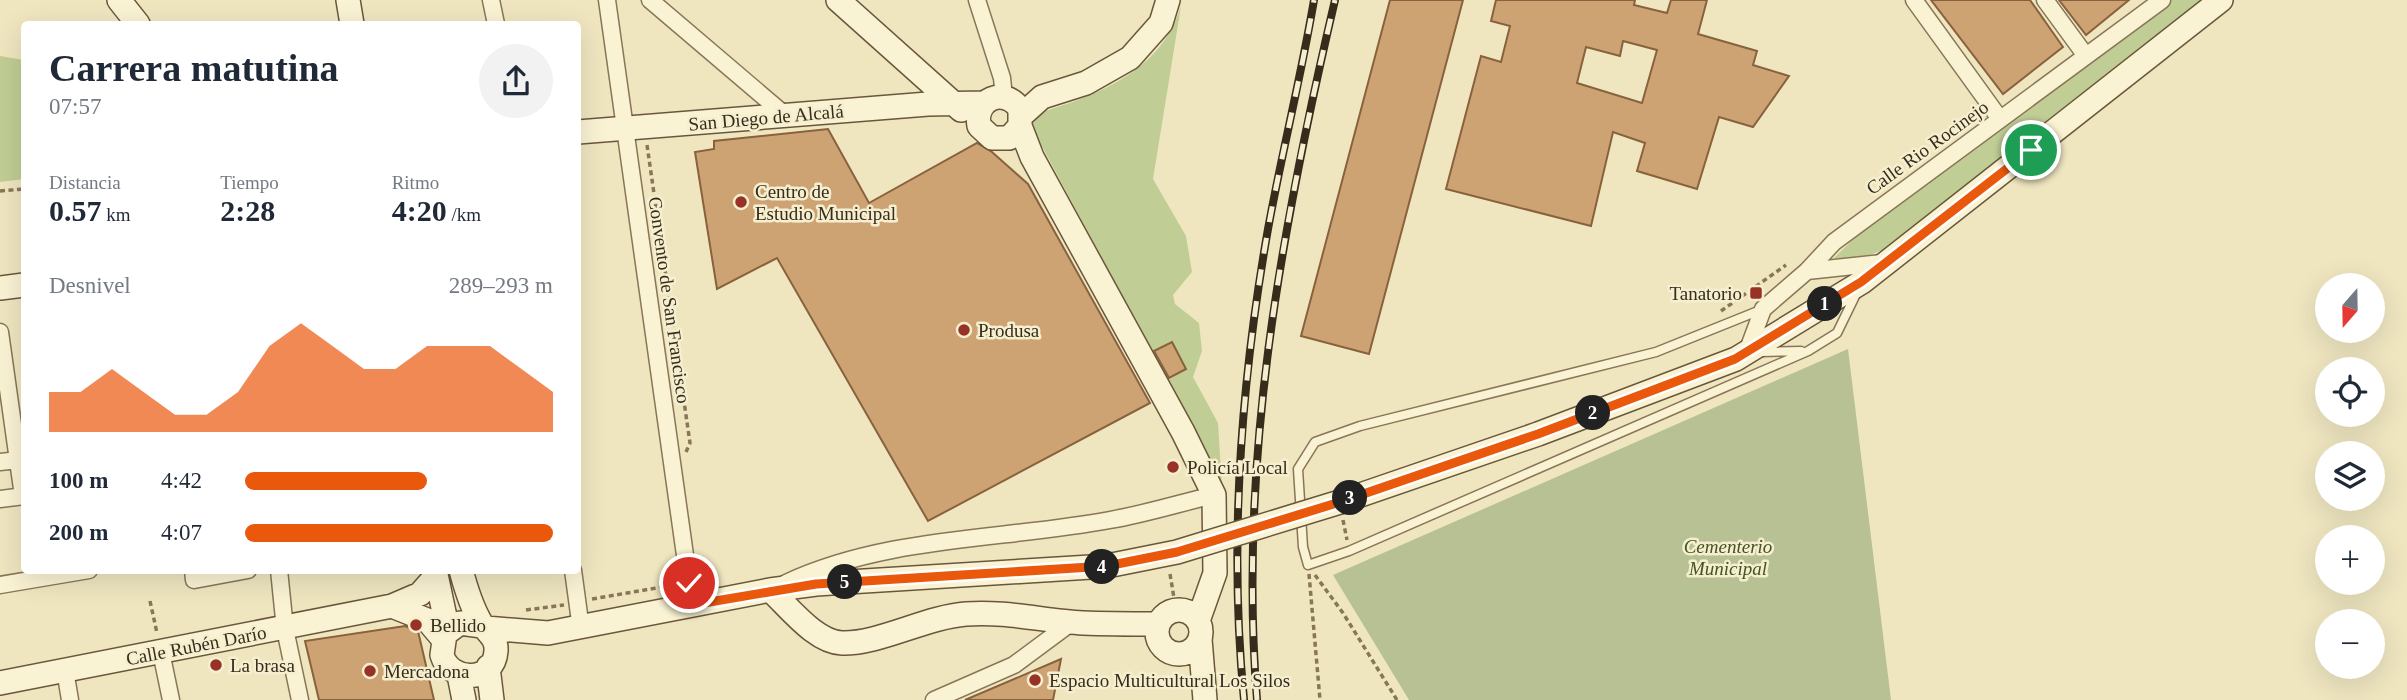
<!DOCTYPE html>
<html lang="es">
<head>
<meta charset="utf-8">
<style>
	:root { --surface:#fff; --page:#f2f2f3; --text:#1f2937; --muted:#747a83; --accent:#ea580c }
	body { margin:0; font-family:Georgia,serif; background:var(--page); color:var(--text); height:100vh; display:flex; flex-direction:column; font-size:26px; white-space:nowrap }
	* { box-sizing:border-box; margin:0 }
	p { font-size:23px; color:var(--muted) }
	.icon { flex:none; width:38px; height:38px; fill:none; stroke:currentColor; stroke-width:2; stroke-linecap:round; stroke-linejoin:round }
	.map { position:relative; flex:1; overflow:hidden }
	.side { position:absolute; left:21px; top:21px; width:560px; height:553px; display:flex; flex-direction:column; background:var(--surface); border-radius:7px; box-shadow:0 7px 28px #0002 }
	.side>* { flex:none }
	.needle { width:46px; rotate:200deg }
	.tools { position:absolute; left:2315px; top:273px; display:grid; gap:14px }
	.tools a { display:grid; place-items:center; width:70px; height:70px; border-radius:50%; background:var(--surface); box-shadow:0 7px 28px #0002; font-size:35px }
	.pin { position:absolute; display:grid; place-items:center; width:60px; height:60px; color:#fff; margin:-30px; border:4px solid #fff; border-radius:50%; box-shadow:0 2px 7px #0007 }
	.km { position:absolute; width:35px; height:35px; margin:-18px; border-radius:50%; background:#222; color:#fff; font-size:19px; line-height:35px; text-align:center }
	.round { display:grid; place-items:center; flex:none; width:74px; height:74px; border-radius:37px; background:var(--page) }
	.headline { display:flex; align-items:center; justify-content:space-between; height:119px; padding:0 28px }
	h1 { font-size:38px; font-weight:700; line-height:52px }
	.stats { display:grid; grid-template-columns:repeat(3,1fr); gap:10px; height:119px; padding:7px 28px }
	.stats div { display:grid; align-content:center }
	.stats b { font-size:30px; font-weight:700 }
	.stats small { font-size:19px; font-weight:400 }
	.stats p { font-size:19px }
	.chart { height:196px; padding:14px 28px }
	.chart p { display:flex; justify-content:space-between }
	.chart svg { width:100%; height:126px; margin-top:7px; fill:var(--accent); opacity:.7 }
	ul { padding:0 28px; list-style:none; font-size:23px }
	li { display:grid; grid-template-columns:112px 84px 1fr; align-items:center; height:52px }
	li i { height:18px; border-radius:9px; background:var(--accent) }
	.map>svg:first-child { display:block }
	.green { fill:#c0cd94 }
	.cemetery { fill:#b7c193 }
	.building { fill:#cea374; stroke:#88623d; stroke-width:2; fill-rule:evenodd }
	.lines { fill:none; stroke-linecap:round; stroke-linejoin:round }
	.lane-casing { stroke:#887657; stroke-width:11 }
	.street-casing { stroke:#887657; stroke-width:19 }
	.secondary-casing { stroke:#6a573b; stroke-width:26 }
	.path { stroke:#887657; stroke-width:3.5; stroke-dasharray:5 3.5; stroke-linecap:butt }
	.lane { stroke:#f9f2d3; stroke-width:8 }
	.street { stroke:#f9f2d3; stroke-width:16 }
	.secondary { stroke:#f9f2d3; stroke-width:23 }
	.rail-casing { stroke:#372c1c; stroke-width:8 }
	.rail { stroke:#f6efcf; stroke-width:5; stroke-dasharray:16; stroke-linecap:butt }
	.secondary-bridge-casing { stroke:#6a573b; stroke-width:26; stroke-linecap:butt }
	.secondary-bridge { stroke:#f9f2d3; stroke-width:23 }
	.route-casing { stroke:#fff; stroke-width:14 }
	.route { stroke:#ea580c; stroke-width:9 }
	.poi-dot { fill:#983126; stroke:#f6efcf; stroke-width:2.5 }
	.labels { text-anchor:middle; stroke-width:5; stroke-linejoin:round; paint-order:stroke }
	.street-label { font-size:19px; fill:#372c1c; stroke:#f6efcf }
	.poi-label { font-size:19px; fill:#372c1c; stroke:#f6efcf; text-anchor:start }
	.park-label { font-size:19px; font-style:italic; fill:#425422; stroke:#f6efcf }
</style>
</head>
<body>
<div class="map">
<svg width="2407" height="700" viewBox="0 0 2407 700">
	<rect width="100%" height="100%" fill="#efe6c0"/>
	<path class="green" d="M2171,0H2208L1882,250L1856,261L1834,258L1864,229Z
		M1181,6L1153,179L1186,236L1192,272L1173,295L1175,304L1199,323L1202,351L1193,377L1218,423L1222,488L1166,380L1186,369L1172,342L1152,352L1028,120C1045,109 1060,107 1078,100C1125,82 1166,56 1181,6Z
		M0,56L24,60V179L0,182Z"/>
	<path class="cemetery" d="M1848,349L1891,700H1409L1333,575Z"/>
	<path class="building" d="M1390,0H1463L1369,354L1301,336Z
		M1496,0H1635L1634,5L1667,13L1671,0H1707L1698,34L1757,51L1753,65L1789,76L1753,127L1719,117L1697,189L1637,171L1645,143L1613,132L1591,226L1446,189L1481,56L1501,62L1510,26L1491,21ZM1623,41L1657,50L1642,103L1577,83L1586,47L1620,56Z
		M1931,0H2030L2063,47L2003,94Z
		M2059,0H2129L2086,35Z
		M828,129L869,203L977,143L992,152L1028,184L1150,403L928,521L777,258L717,289L695,152L714,149V141Z
		M1172,342L1186,369L1169,378L1154,351Z
		M405,626L418,631L434,700H319L305,641Z
		M1061,659L1053,700H965Z"/>
	<g class="lines">
		<g class="lane-casing">
			<path id="lane" d="M1763,309L1656,352L1360,426L1315,442L1298,469L1303,547L1308,565L1349,551L1808,351L1837,333L1856,294
				M1762,352L1801,351"/>
		</g>
		<g class="street-casing">
			<path id="street" d="M491,0L496,24
				M607,0L692,605
				M650,0L785,115
				M977,0L1002,78L1004,97
				M1914,0L2000,119
				M2045,0L2086,56
				M1807,271L1882,263
				M0,332L23,496
				M1747,352L1763,309L1807,271L1834,242L2162,0
				M0,462L18,460
				M0,499L24,496
				M193,570L194,580L248,570
				M279,570L285,629L300,700
				M573,570L581,629
				M786,583C886,536 1003,540 1110,520C1145,514 1180,503 1214,495
				M0,585L89,570
				M161,652L171,700
				M65,670L70,700
				M934,700L1014,665L1072,622"/>
		</g>
		<g class="secondary-casing">
			<path id="secondary" d="M119,0L138,24
				M348,0L352,24
				M838,0L961,110
				M1022,115L1042,97L1086,83L1130,58L1161,23L1168,0
				M1020,126L1009,138H992L979,126C974,99 1004,86 1020,109V126L1032,157L1183,432L1214,495L1215,573L1198,621
				M578,132L928,104L984,103
				M0,288L24,285
				M1340,502L1538,434L1736,359L1862,282L2221,0
				M435,570L448,631
				M461,570C466,589 471,606 481,623C487,633 497,637 496,651C494,683 450,683 442,655L445,634L460,623L482,626
				M770,590C789,607 815,642 842,643C879,644 926,617 966,614C1006,611 1044,621 1083,623C1108,624 1133,624 1158,624
				M392,606L427,620L443,639
				M1157 632a22 22 0 1 1 44 0a22 22 0 1 1-44 0Z
				M486,628L548,633L770,590L816,584L1107,566
				M1200,639L1205,700
				M488,667L492,700
				M459,675L464,700
				M0,683L392,606L420,594L436,576"/>
		</g>
		<path class="path" d="M647,145L690,443L686,452
			M0,191L24,189
			M1721,311L1786,265
			M1343,520L1347,540
			M1170,574L1176,610
			M1309,574L1320,700
			M1315,575L1343,613L1397,700
			M592,599L674,585
			M150,601L157,633
			M526,610L564,605"/>
		<use href="#lane" class="lane"/>
		<use href="#street" class="street"/>
		<use href="#secondary" class="secondary"/>
		<g class="rail-casing">
			<path id="rail" d="M1244,700C1229,545 1241,382 1268,229C1282,152 1301,77 1314,0
				M1257,700C1238,463 1281,230 1335,0"/>
		</g>
		<use href="#rail" class="rail"/>
		<g class="secondary-bridge-casing">
			<path id="secondary-bridge" d="M1107,566L1177,552L1340,502"/>
		</g>
		<use href="#secondary-bridge" class="secondary-bridge"/>
	</g>
	<g class="lines">
		<g class="route-casing">
			<path id="route" d="M689,583L692,605L816,584L1107,566L1177,552L1340,502L1538,434L1735,359L1861,282L2031,150"/>
		</g>
		<use href="#route" class="route"/>
	</g>
	<g class="poi-dot">
		<circle cx="741" cy="202" r="7"/>
		<rect x="1749" y="286" width="14" height="14" rx="3.5"/>
		<circle cx="964" cy="330" r="7"/>
		<circle cx="1173" cy="467" r="7"/>
		<circle cx="416" cy="625" r="7"/>
		<circle cx="216" cy="665" r="7"/>
		<circle cx="370" cy="671" r="7"/>
		<circle cx="1035" cy="680" r="7"/>
	</g>
	<g class="labels">
		<g class="street-label">
			<text transform="translate(766 117) rotate(-5)" y="7">San Diego de Alcalá</text>
			<text transform="translate(1927 147) rotate(-36)" y="7">Calle Rio Rocinejo</text>
			<text transform="translate(670 300) rotate(82)" y="7">Convento de San Francisco</text>
			<text transform="translate(196 645) rotate(-11)" y="7">Calle Rubén Darío</text>
		</g>
		<g class="poi-label">
			<text x="755" y="198">Centro de<tspan x="755" dy="22">Estudio Municipal</tspan></text>
			<text x="1742" y="300" text-anchor="end">Tanatorio</text>
			<text x="978" y="337">Produsa</text>
			<text x="1187" y="474">Policía Local</text>
			<text x="430" y="632">Bellido</text>
			<text x="230" y="672">La brasa</text>
			<text x="384" y="678">Mercadona</text>
			<text x="1049" y="687">Espacio Multicultural Los Silos</text>
		</g>
		<g class="park-label">
			<text x="1728" y="553">Cementerio<tspan x="1728" dy="22">Municipal</tspan></text>
		</g>
	</g>
</svg>
<div class="tools">
<a><svg class="needle" viewBox="-14 -14 28 28"><path d="M0-13l5 13h-10z" fill="#e53935"/><path d="M0 13l5-13h-10z" fill="#747a83"/></svg></a>
<a><svg class="icon" aria-label="locate" viewBox="0 0 24 24"><circle cx="12" cy="12" r="6"/><path d="M12 2v4M12 18v4M2 12h4M18 12h4"/></svg></a>
<a><svg class="icon" aria-label="layers" viewBox="0 0 24 24"><path d="M12 4l9 5-9 5-9-5zM3 14l9 5 9-5"/></svg></a>
<a>+</a>
<a>−</a>
</div>
<div class="pin" style="left:2031px;top:150px;background:#1e9e55"><svg class="icon" aria-label="arrive" viewBox="0 0 24 24"><path d="M6 21V4h12l-3 4 3 4H6"/></svg></div>
<div class="pin" style="left:689px;top:583px;background:#d93025"><svg class="icon" aria-label="check" viewBox="0 0 24 24"><path d="M5 12l5 5 9-10"/></svg></div>
<b class="km" style="left:1825px;top:304px">1</b>
<b class="km" style="left:1593px;top:413px">2</b>
<b class="km" style="left:1350px;top:498px">3</b>
<b class="km" style="left:1102px;top:567px">4</b>
<b class="km" style="left:845px;top:582px">5</b>
<section class="side">
<div class="headline"><div><h1>Carrera matutina</h1><p>07:57</p></div><a class="round"><svg class="icon" aria-label="share" viewBox="0 0 24 24"><path d="M12 15V3M7 8l5-5 5 5M5 13v7h14v-7"/></svg></a></div>
<div class="stats">
<div><p>Distancia</p><b>0.57<small> km</small></b></div>
<div><p>Tiempo</p><b>2:28</b></div>
<div><p>Ritmo</p><b>4:20<small> /km</small></b></div>
</div>
<div class="chart"><p><span>Desnivel</span>289–293 m</p>
<svg viewBox="0 0 160 44" preserveAspectRatio="none"><path d="M0 44V30L10 30L20 22L30 30L40 38L50 38L60 30L70 14L80 6L90 14L100 22L110 22L120 14L130 14L140 14L150 22L160 30V44z"/></svg>
</div>
<ul>
<li><b>100 m</b>4:42<i style="width:59%"></i></li>
<li><b>200 m</b>4:07<i style="width:100%"></i></li>
</ul>
</section>
</div>
</body>
</html>
